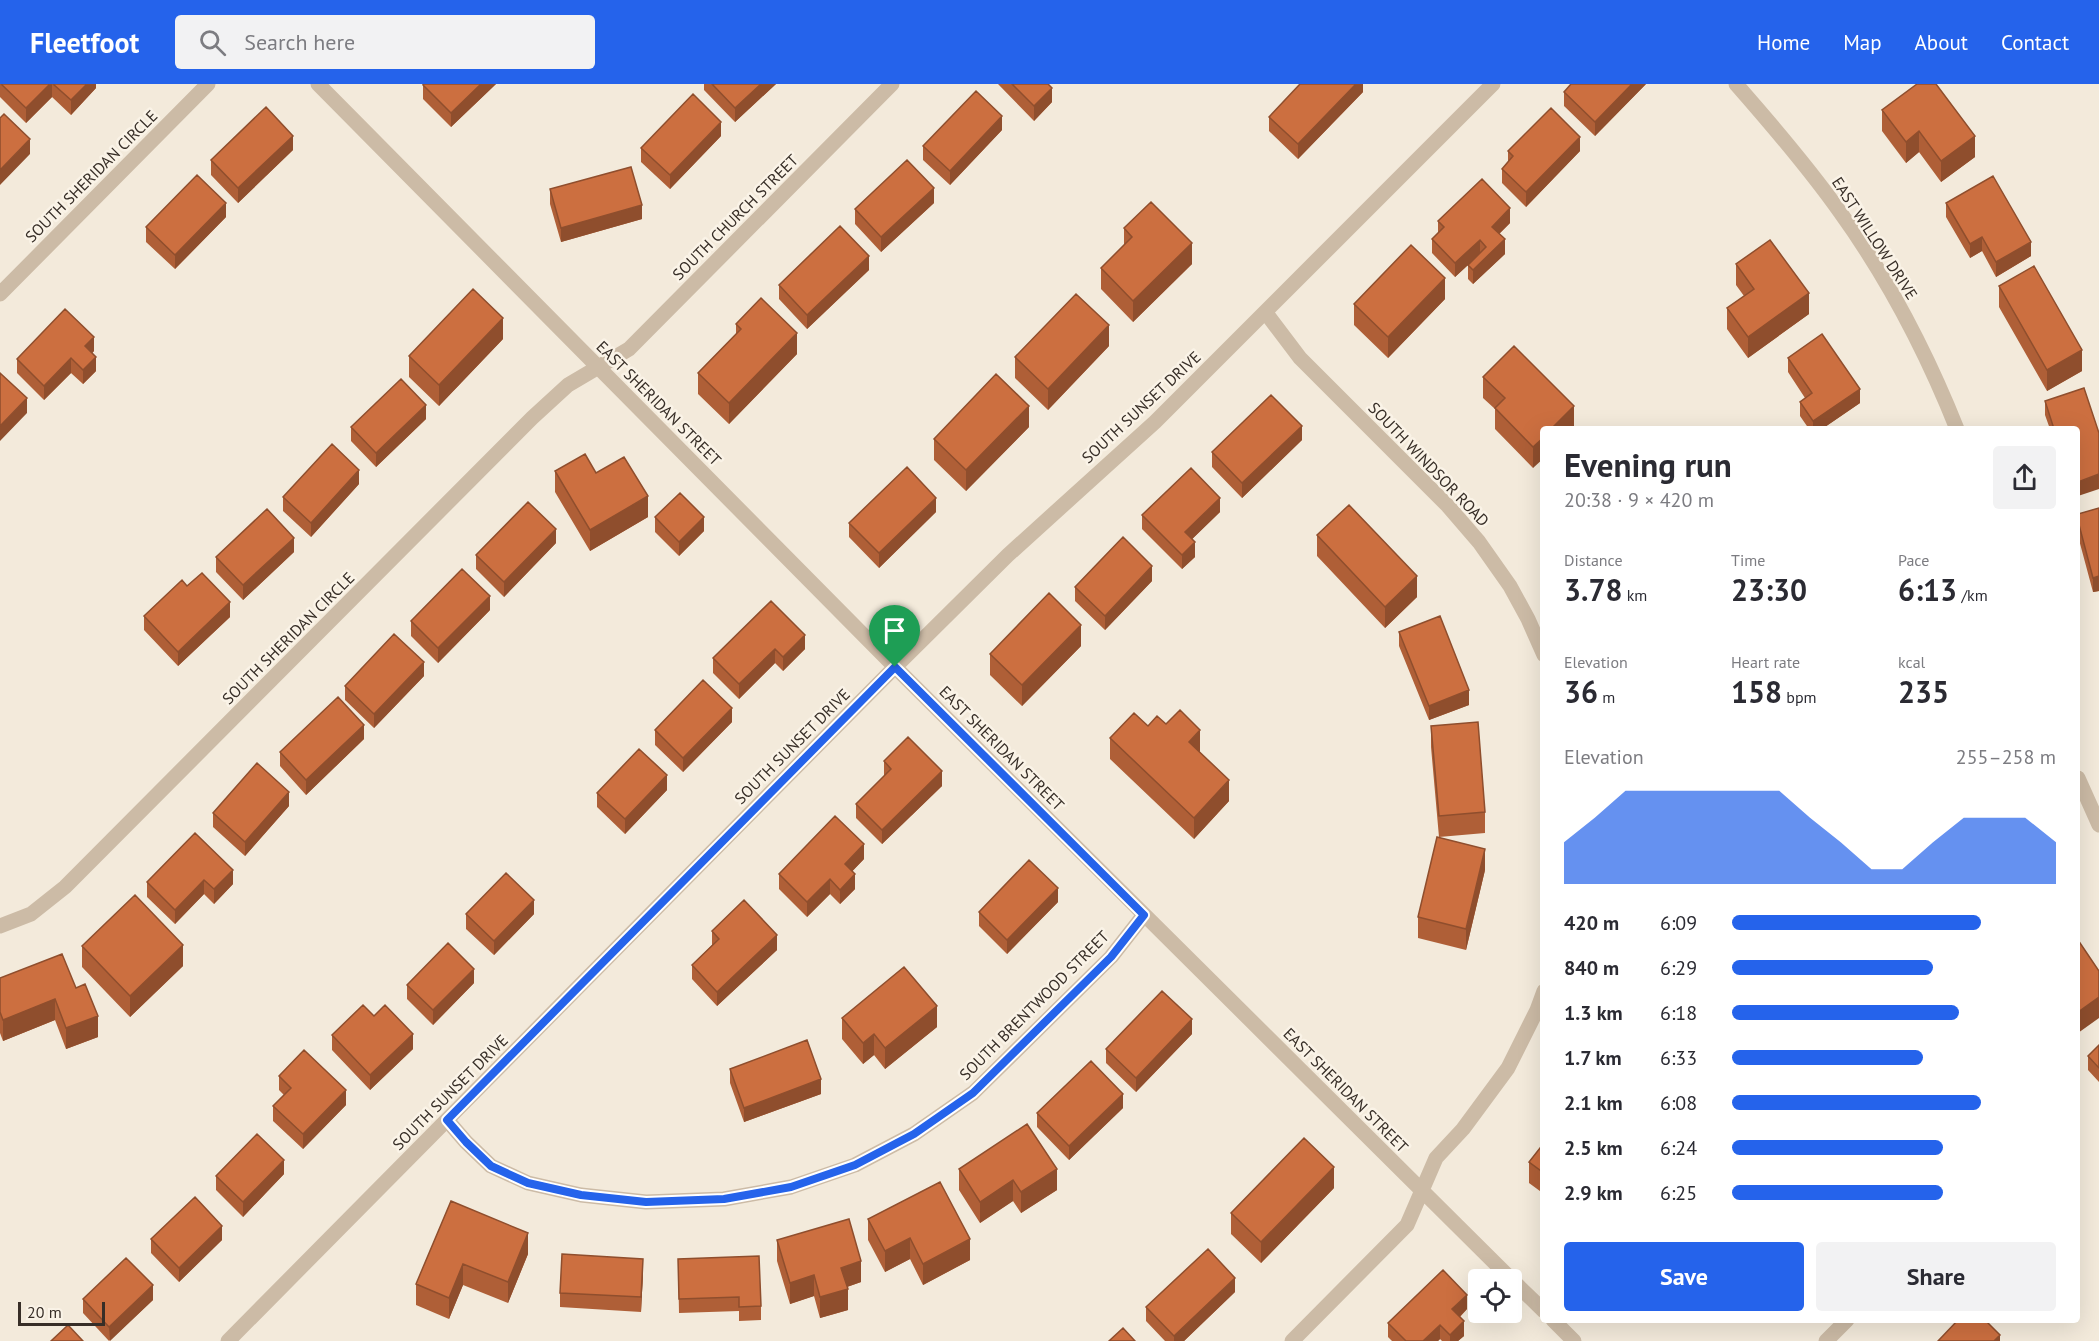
<!DOCTYPE html>
<html lang="en">
<head>
<meta charset="utf-8">
<style>
	:root { --surface:#fff; --page:#f2f2f3; --text:#2b2b33; --muted:#7c7c81; --accent:#2563eb }
	body { margin:0; font-family:"PT Sans",sans-serif; background:var(--page); color:var(--text); height:100vh; display:flex; flex-direction:column; font-size:22px; white-space:nowrap }
	* { box-sizing:border-box; margin:0 }
	p { font-size:20px; color:var(--muted) }
	.icon { flex:none; width:33px; height:33px; fill:none; stroke:currentColor; stroke-width:2; stroke-linecap:round; stroke-linejoin:round }
	.map { position:relative; flex:1; overflow:hidden }
	.details { position:absolute; left:1540px; top:342px; width:540px; height:897px; display:flex; flex-direction:column; background:var(--surface); border-radius:6px; box-shadow:0 6px 24px #0002 }
	.details>* { flex:none }
	.buttons { position:absolute; left:1468px; top:1185px; display:grid; gap:12px }
	.buttons a { display:grid; place-items:center; width:54px; height:54px; border-radius:6px; background:var(--surface); box-shadow:0 6px 24px #0002; font-size:30px }
	.scale { position:absolute; left:18px; bottom:15px; width:87px; box-sizing:border-box; padding-left:6px; border:3px solid #372e27; border-top:0; font-size:16px; line-height:21px; white-space:nowrap; color:#372e27; -webkit-text-stroke:4px #faf3e7; paint-order:stroke }
	.pin { position:absolute; display:grid; place-items:center; width:51px; height:51px; color:#fff; margin:-62px -26px; border-radius:50% 50% 50% 0; rotate:-45deg; box-shadow:0 0 6px #0007 }
	.pin .icon { rotate:45deg }
	.round { display:grid; place-items:center; flex:none; width:63px; height:63px; border-radius:6px; background:var(--page) }
	.head { display:flex; align-items:center; justify-content:space-between; height:102px; padding:0 24px }
	h1 { font-size:33px; font-weight:700; line-height:45px }
	.stats { display:grid; grid-template-columns:repeat(3,1fr); gap:9px; height:102px; padding:6px 24px }
	.stats div { display:grid; align-content:center }
	.stats b { font-size:30px; font-weight:700 }
	.stats small { font-size:16px; font-weight:400 }
	.stats p { font-size:16px }
	.chart { height:168px; padding:12px 24px }
	.chart p { display:flex; justify-content:space-between }
	.chart svg { width:100%; height:108px; margin-top:6px; fill:var(--accent); opacity:.7 }
	.action { display:flex; gap:12px; margin-top:auto; padding:12px 24px }
	.action a { flex:1; height:69px; border-radius:6px; background:var(--accent); color:#fff; font-size:24px; font-weight:700; line-height:69px; text-align:center }
	.action a+a { background:var(--page); color:var(--text) }
	ul { padding:0 24px; list-style:none; font-size:20px }
	li { display:grid; grid-template-columns:96px 72px 1fr; align-items:center; height:45px }
	li i { height:15px; border-radius:8px; background:var(--accent) }
	header { display:flex; align-items:center; gap:36px; box-sizing:border-box; height:84px; padding:0 30px; background:var(--accent); color:#fff }
	header strong { font-size:28px }
	nav { display:flex; gap:33px; margin-inline-start:auto; font-size:21px }
	.search { width:420px; height:54px; background:var(--page); display:flex; align-items:center; gap:15px; box-sizing:border-box; padding:0 21px; border-radius:6px; color:var(--muted); font-size:22px }
	.map>svg:first-child { display:block }
	.lines { fill:none; stroke-linecap:round; stroke-linejoin:round }
	.minor { stroke:#ccbba6; stroke-width:15 }
	.wall { fill:#af5f37 }
	.shaded-wall { fill:#8f4e2d }
	.building { fill:#cc6f40; stroke:#8f4e2d; stroke-width:1.5 }
	.route-casing { stroke:#fff; stroke-width:12 }
	.route { stroke:#2563eb; stroke-width:8 }
	.labels { text-anchor:middle; stroke-width:5; stroke-linejoin:round; paint-order:stroke }
	.street-label { font-size:16px; fill:#372e27; stroke:#faf3e7 }
</style>
</head>
<body>
<header>
<strong>Fleetfoot</strong>
<div class="search"><svg class="icon" aria-label="search" viewBox="0 0 24 24"><circle cx="10" cy="10" r="6"/><path d="M15 15l6 6"/></svg>Search here</div>
<nav><a>Home</a><a>Map</a><a>About</a><a>Contact</a></nav>
</header>
<div class="map">
<svg width="2099" height="1257" viewBox="0 0 2099 1257">
	<rect width="100%" height="100%" fill="#f3eadb"/>
	<g class="lines">
		<path class="minor" d="M318,0L895,583L1512,1196
			M1736,0C1772,41 1808,83 1840,128C1887,193 1927,270 1957,345
			M0,210L208,0
			M1266,229L1300,274L1448,422L1479,458L1510,502L1528,535L1544,571
			M2078,694L2099,741
			M0,842L31,830L65,803L532,334L568,301L629,265L892,0
			M447,1036L466,1058L491,1082L528,1099L581,1111L646,1118L724,1115L791,1103L855,1081L914,1050L973,1009L1111,873L1144,831
			M1512,1196L1544,1227
			M1553,1236L1574,1257
			M228,1257L895,583L1008,471L1155,338L1493,0
			M1292,1257L1407,1141L1436,1074L1463,1045L1508,984L1537,926L1544,907
			M1826,1257L1847,1236"/>
	</g>
	<path class="wall" d="M0,0H96V4L71,31L52,13L26,39L0,13Z
		M496,0L451,43L423,15V1Z
		M704,0H776L735,38L704,6Z
		M998,0H1049L1052,18L1034,37Z
		M1363,0V8L1298,75L1269,47V33Z
		M1646,0L1595,52L1564,22V8Z
		M1882,26L1975,73L1941,98L1919,68L1906,79L1882,47Z
		M1002,46L950,101L923,76V62Z
		M721,52L670,105L641,78V64Z
		M293,66L238,119L211,91V76Z
		M1508,67H1580L1526,123L1502,99V85L1508,78Z
		M550,105L642,135L561,158L550,120Z
		M934,119L881,168L855,140V125Z
		M1946,119L2031,172L1996,193L1982,167L1970,174L1946,133Z
		M226,133L175,185L146,158V143Z
		M1438,137L1510,139L1499,150L1505,170L1473,200L1468,195V181L1455,193L1432,169V155L1438,149Z
		M1124,144L1192,180L1133,238L1101,205V184L1124,161Z
		M1736,180L1809,230L1748,274L1727,245V224L1744,212L1736,201Z
		M869,186L807,245L779,215V201Z
		M1999,202L2082,287L2047,307L1999,223Z
		M1445,215L1388,274L1354,241V220Z
		M736,240L797,270L729,340L698,310V289L736,250Z
		M503,255L439,322L409,293V272Z
		M1109,262L1048,326L1015,294V273Z
		M94,267L92,269L96,287L83,300L71,289L44,316L17,289V275Z
		M1788,274L1860,319L1822,345H1809L1800,332V318L1805,314L1788,288Z
		M1483,293L1574,343L1572,345H1544L1533,384L1495,345V325L1483,314Z
		M2045,317L2078,345H2050L2045,331Z
		M426,335L376,383L351,357V343Z
		M1029,343L966,407L934,376V355Z
		M1302,356L1242,414L1212,383V368Z
		M555,387L596,389L648,433L590,467L555,408Z
		M359,400L311,453L283,427V413Z
		M2099,424V507L2093,508L2078,452V430Z
		M936,428L879,484L849,453V439Z
		M1220,428L1192,455L1195,473L1182,485L1142,445V431Z
		M655,433L704,447L679,472L655,448Z
		M1317,451L1417,513L1385,544L1317,472Z
		M556,459L504,513L476,485V471Z
		M294,468L243,516L216,488V473Z
		M1152,497L1105,546L1075,517V503Z
		M187,502L230,533L178,582L144,546V532Z
		M490,526L438,579L411,552V537Z
		M1399,548L1469,621L1429,636L1399,562Z
		M805,551V565L783,587L775,579L739,615L713,589V574Z
		M1081,562L1022,622L990,591V570Z
		M424,592L374,644L345,616V602Z
		M732,638L683,688L655,661V646Z
		M1166,640L1200,667V668L1229,717L1194,755L1110,675V654L1148,642Z
		M1431,642L1485,728V749L1439,753L1431,663Z
		M364,655L306,711L280,682V668Z
		M884,677L942,702L882,760L856,734V720L884,692Z
		M667,706L625,750L597,723V709Z
		M289,722L245,772L213,743V729Z
		M195,749L233,800L214,820L204,810L175,840L147,813V798Z
		M864,775L852,787L855,805L840,820L830,810L807,833L779,805V790Z
		M1485,786L1466,866L1418,854V833Z
		M1058,818L1007,870L979,842V828Z
		M466,830H534L494,871L466,845Z
		M712,847L777,866L717,922L692,895V881L712,861Z
		M82,862L183,882L130,933L82,883Z
		M0,894L76,904L98,953L66,965L55,936L3,957L0,949Z
		M474,899L433,941L407,915V901Z
		M842,934L937,943L885,985L874,971L863,980L842,955Z
		M1192,950L1136,1008L1106,979V965Z
		M332,951L413,965L370,1006L332,966Z
		M2099,961V998L2088,986V972Z
		M730,985L821,1010L744,1038L730,999Z
		M279,992L346,1021L303,1065L273,1037V1022L284,1011L279,1006Z
		M1123,1024L1069,1076L1037,1043V1029Z
		M1544,1059V1110L1529,1099V1078Z
		M959,1085L1057,1106L1021,1129L1013,1117L980,1139L959,1106Z
		M284,1090L243,1133L216,1106V1092Z
		M1334,1104L1261,1179L1231,1150V1129Z
		M451,1117L528,1170L508,1219L463,1201L449,1235L416,1221V1200Z
		M868,1135L970,1176L923,1201L910,1175L885,1188L868,1156Z
		M151,1155L222,1156L179,1198L151,1169Z
		M777,1156L861,1198L847,1203L848,1226L820,1234L814,1212L790,1220L777,1177Z
		M678,1175L761,1222V1236L739,1237V1227L679,1229Z
		M643,1189L641,1228L560,1223V1209Z
		M1235,1208L1184,1257H1165L1146,1237V1223Z
		M83,1215L153,1216L109,1257L83,1229Z
		M1467,1225L1460,1233L1464,1252L1458,1257H1442L1440,1255L1438,1257H1392L1388,1253V1239Z"/>
	<path class="shaded-wall" d="M50,0H52V13L26,39V24Z
		M87,0H96V4L71,31V16Z
		M481,0H496L451,43V29Z
		M761,0H776L735,38V24Z
		M1356,0H1363V8L1298,75V60Z
		M1632,0H1646L1595,52V38Z
		M1052,4V18L1034,37V22Z
		M1002,32V46L950,101V87Z
		M721,38V52L670,105V91Z
		M1919,47V68L1906,79V58Z
		M293,52V66L238,119V104Z
		M1975,52V73L1941,98V77Z
		M1580,53V67L1526,123V108Z
		M30,55V70L0,101V86Z
		M934,104V119L881,168V153Z
		M226,119V133L175,185V171Z
		M642,121V135L561,158V144Z
		M1510,124V139L1492,157V143Z
		M1982,153V167L1970,174V160Z
		M1505,155V170L1473,200V186Z
		M1480,156V170L1455,193V179Z
		M2031,158V172L1996,193V178Z
		M1192,159V180L1133,238V217Z
		M869,172V186L807,245V231Z
		M1445,194V215L1388,274V253Z
		M1809,209V230L1748,274V253Z
		M503,234V255L439,322V301Z
		M1109,241V262L1048,326V305Z
		M797,249V270L729,340V319Z
		M94,253V267L85,277V262Z
		M2082,266V287L2047,307V286Z
		M96,273V287L83,300V286Z
		M71,274V289L44,316V302Z
		M1860,305V319L1822,345H1813V337Z
		M27,314V329L0,357V342Z
		M426,321V335L376,383V369Z
		M1029,322V343L966,407V386Z
		M1574,322V343L1572,345H1551Z
		M1302,342V356L1242,414V399Z
		M1544,353V374L1533,384V363Z
		M359,386V400L311,453V439Z
		M2099,390V405L2078,412V398Z
		M648,412V433L590,467V446Z
		M936,414V428L879,484V469Z
		M1220,414V428L1185,462V448Z
		M704,433V447L679,472V458Z
		M556,445V459L504,513V498Z
		M294,454V468L243,516V501Z
		M1195,458V473L1182,485V471Z
		M1152,482V497L1105,546V532Z
		M1417,492V513L1385,544V523Z
		M2099,492V507L2093,508V494Z
		M490,512V526L438,579V564Z
		M230,518V533L178,582V568Z
		M1081,541V562L1022,622V601Z
		M805,551V565L783,587V573Z
		M775,565V579L739,615V600Z
		M424,578V592L374,644V630Z
		M1469,606V621L1429,636V622Z
		M732,624V638L683,688V674Z
		M364,641V655L306,711V696Z
		M1200,646V667L1189,679V658Z
		M942,687V702L882,760V746Z
		M667,691V706L625,750V735Z
		M1229,696V717L1194,755V734Z
		M289,708V722L245,772V758Z
		M864,760V775L845,795V780Z
		M1485,765V786L1466,866V845Z
		M233,786V800L214,820V805Z
		M855,790V805L840,820V806Z
		M830,795V810L807,833V818Z
		M204,796V810L175,840V826Z
		M1058,804V818L1007,870V856Z
		M534,816V830L494,871V857Z
		M777,851V866L717,922V908Z
		M183,861V882L130,933V912Z
		M474,885V899L433,941V926Z
		M2099,913V934L2078,949V928Z
		M55,915V936L3,957V936Z
		M937,922V943L885,985V964Z
		M98,932V953L66,965V944Z
		M1192,935V950L1136,1008V994Z
		M413,950V965L370,1006V991Z
		M874,950V971L863,980V959Z
		M821,995V1010L744,1038V1024Z
		M346,1006V1021L303,1065V1050Z
		M1123,1010V1024L1069,1076V1062Z
		M284,1076V1090L243,1133V1118Z
		M1334,1083V1104L1261,1179V1158Z
		M1057,1085V1106L1021,1129V1108Z
		M1013,1096V1117L980,1139V1118Z
		M222,1142V1156L179,1198V1184Z
		M528,1149V1170L508,1219V1198Z
		M910,1154V1175L885,1188V1167Z
		M970,1155V1176L923,1201V1180Z
		M643,1175V1189L641,1228V1213Z
		M861,1177V1198L841,1205V1184Z
		M463,1180V1201L449,1235V1214Z
		M814,1191V1212L790,1220V1199Z
		M1235,1194V1208L1184,1257H1174V1252Z
		M153,1201V1216L110,1257L109,1243Z
		M848,1205V1226L820,1234V1213Z
		M1467,1211V1225L1452,1240V1225Z
		M1464,1237V1252L1458,1257H1450V1251Z
		M1440,1241V1255L1438,1257H1423Z
		M2000,1251V1257H1994Z"/>
	<path class="building" d="M1,0H50L26,24Z
		M53,0H87L71,16Z
		M423,0H481L451,29L423,1Z
		M712,0H761L735,24Z
		M1012,0H1048L1052,4L1034,22Z
		M1300,0H1356L1298,60L1269,33Z
		M1571,0H1632L1595,38L1564,8Z
		M1917,0H1936L1975,52L1941,77L1919,47L1906,58L1882,26Z
		M976,7L1002,32L950,87L923,62Z
		M693,10L721,38L670,91L641,64Z
		M266,23L293,52L238,104L211,76Z
		M1551,24L1580,53L1526,108L1502,85L1513,72L1508,67Z
		M4,30L30,55L0,86V34Z
		M907,76L934,104L881,153L855,125Z
		M631,83L642,121L561,144L550,105Z
		M197,91L226,119L175,171L146,143Z
		M1993,92L2031,158L1996,178L1982,153L1970,160L1946,119Z
		M1482,95L1510,124L1492,143L1505,155L1473,186L1468,181L1486,163L1480,156L1455,179L1432,155L1444,143L1438,137Z
		M1151,118L1192,159L1133,217L1101,184L1132,153L1124,144Z
		M840,142L869,172L807,231L779,201Z
		M1770,156L1809,209L1748,253L1727,224L1754,205L1736,180Z
		M1411,161L1445,194L1388,253L1354,220Z
		M2034,182L2082,266L2047,286L1999,202Z
		M473,205L503,234L439,301L409,272Z
		M1076,210L1109,241L1048,305L1015,273Z
		M761,214L797,249L729,319L698,289L741,245L736,240Z
		M65,225L94,253L85,262L96,273L83,286L71,274L44,302L17,275Z
		M1822,250L1860,305L1813,337L1800,318L1812,309L1788,274Z
		M1514,262L1574,322L1551,345H1544V353L1533,363L1495,324L1505,314L1483,293Z
		M0,289L27,314L0,342Z
		M996,290L1029,322L966,386L934,355Z
		M401,295L426,321L376,369L351,343Z
		M2084,304L2099,349V390L2078,398V345H2054L2045,317Z
		M1271,311L1302,342L1242,399L1212,368Z
		M332,360L359,386L311,439L283,413Z
		M585,370L596,389L624,373L648,412L590,446L555,387Z
		M907,383L936,414L879,469L849,439Z
		M1191,384L1220,414L1185,448L1195,458L1182,471L1142,431Z
		M680,409L704,433L679,458L655,433Z
		M528,418L556,445L504,498L476,471Z
		M1349,421L1417,492L1385,523L1317,451Z
		M2099,424V492L2093,494L2078,437V430Z
		M267,425L294,454L243,501L216,473Z
		M1123,453L1152,482L1105,532L1075,503Z
		M462,485L490,512L438,564L411,537Z
		M202,489L230,518L178,568L144,532L182,496L187,502Z
		M1049,509L1081,541L1022,601L990,570Z
		M771,517L805,551L783,573L775,565L739,600L713,574Z
		M1440,532L1469,606L1429,622L1399,548Z
		M394,550L424,578L374,630L345,602Z
		M703,596L732,624L683,674L655,646Z
		M338,613L364,641L306,696L280,668Z
		M1180,626L1200,646L1189,658L1229,696L1194,734L1110,654L1134,629L1148,642L1157,632L1166,640Z
		M1478,638L1485,728L1439,732L1431,642Z
		M908,653L942,687L882,746L856,720L891,685L884,677Z
		M639,665L667,691L625,735L597,709Z
		M257,679L289,708L245,758L213,729Z
		M835,732L864,760L845,780L855,790L840,806L830,795L807,818L779,790Z
		M195,749L233,786L214,805L204,796L175,826L147,798Z
		M1437,753L1485,765L1466,845L1418,833Z
		M1029,776L1058,804L1007,856L979,828Z
		M506,789L534,816L494,857L466,830Z
		M135,811L183,861L130,912L82,862Z
		M744,816L777,851L717,908L692,881L719,855L712,847Z
		M2078,856L2099,887V913L2078,928Z
		M448,859L474,885L433,926L407,901Z
		M62,870L76,904L85,900L98,932L66,944L55,915L3,936L0,928V894Z
		M904,883L937,922L885,964L874,950L863,959L842,934Z
		M1162,907L1192,935L1136,994L1106,965Z
		M363,921L374,932L385,921L413,950L370,991L332,951Z
		M807,956L821,995L744,1024L730,985Z
		M2099,961V984L2088,972Z
		M304,966L346,1006L303,1050L273,1022L291,1004L279,992Z
		M1091,977L1123,1010L1069,1062L1037,1029Z
		M1027,1040L1057,1085L1021,1108L1013,1096L980,1118L959,1085Z
		M257,1050L284,1076L243,1118L216,1092Z
		M1304,1054L1334,1083L1261,1158L1231,1129Z
		M1544,1059V1089L1529,1078Z
		M940,1098L970,1155L923,1180L910,1154L885,1167L868,1135Z
		M195,1113L222,1142L179,1184L151,1155Z
		M451,1117L528,1149L508,1198L463,1180L449,1214L416,1200Z
		M849,1135L861,1177L841,1184L848,1205L820,1213L814,1191L790,1199L777,1156Z
		M1208,1165L1235,1194L1174,1252L1146,1223Z
		M562,1170L643,1175L641,1213L560,1209Z
		M759,1172L761,1222L739,1223V1213L679,1215L678,1175Z
		M126,1174L153,1201L109,1243L83,1215Z
		M1443,1186L1467,1211L1452,1225L1464,1237L1450,1251L1440,1241L1423,1257H1406L1388,1239Z
		M1958,1236H1985L2000,1251L1994,1257H1938Z
		M68,1241L83,1257H51Z
		M1123,1244L1135,1257H1109Z"/>
	<g class="lines">
		<g class="route-casing">
			<path id="route" d="M895,583L1144,831L1111,873L973,1009L914,1050L855,1081L791,1103L724,1115L646,1118L581,1111L528,1099L491,1082L466,1058L447,1036Z"/>
		</g>
		<use href="#route" class="route"/>
	</g>
	<g class="labels">
		<g class="street-label">
			<text transform="translate(91 92) rotate(-45)" y="6">SOUTH SHERIDAN CIRCLE</text>
			<text transform="translate(735 133) rotate(-45)" y="6">SOUTH CHURCH STREET</text>
			<text transform="translate(1875 154) rotate(57)" y="6">EAST WILLOW DRIVE</text>
			<text transform="translate(659 319) rotate(45)" y="6">EAST SHERIDAN STREET</text>
			<text transform="translate(1141 323) rotate(-43)" y="6">SOUTH SUNSET DRIVE</text>
			<text transform="translate(1429 380) rotate(46)" y="6">SOUTH WINDSOR ROAD</text>
			<text transform="translate(288 554) rotate(-45)" y="6">SOUTH SHERIDAN CIRCLE</text>
			<text transform="translate(792 662) rotate(-45)" y="6">SOUTH SUNSET DRIVE</text>
			<text transform="translate(1002 664) rotate(45)" y="6">EAST SHERIDAN STREET</text>
			<text transform="translate(1034 921) rotate(-45)" y="6">SOUTH BRENTWOOD STREET</text>
			<text transform="translate(1346 1006) rotate(45)" y="6">EAST SHERIDAN STREET</text>
			<text transform="translate(450 1008) rotate(-45)" y="6">SOUTH SUNSET DRIVE</text>
		</g>
	</g>
</svg>
<div class="buttons">
<a><svg class="icon" aria-label="locate" viewBox="0 0 24 24"><circle cx="12" cy="12" r="6"/><path d="M12 2v4M12 18v4M2 12h4M18 12h4"/></svg></a>
</div>
<div class="scale">20 m</div>
<div class="pin" style="left:895px;top:583px;background:#1e9e55"><svg class="icon" aria-label="arrive" viewBox="0 0 24 24"><path d="M6 21V4h12l-3 4 3 4H6"/></svg></div>
<section class="details">
<div class="head"><div><h1>Evening run</h1><p>20:38 · 9 × 420 m</p></div><a class="round"><svg class="icon" aria-label="share" viewBox="0 0 24 24"><path d="M12 15V3M7 8l5-5 5 5M5 13v7h14v-7"/></svg></a></div>
<div class="stats">
<div><p>Distance</p><b>3.78<small> km</small></b></div>
<div><p>Time</p><b>23:30</b></div>
<div><p>Pace</p><b>6:13<small> /km</small></b></div>
</div>
<div class="stats">
<div><p>Elevation</p><b>36<small> m</small></b></div>
<div><p>Heart rate</p><b>158<small> bpm</small></b></div>
<div><p>kcal</p><b>235</b></div>
</div>
<div class="chart"><p><span>Elevation</span>255–258 m</p>
<svg viewBox="0 0 160 44" preserveAspectRatio="none"><path d="M0 44V27L10 17L20 6L30 6L40 6L50 6L60 6L70 6L80 17L90 27L100 38L110 38L120 27L130 17L140 17L150 17L160 27V44z"/></svg>
</div>
<ul>
<li><b>420 m</b>6:09<i style="width:77%"></i></li>
<li><b>840 m</b>6:29<i style="width:62%"></i></li>
<li><b>1.3 km</b>6:18<i style="width:70%"></i></li>
<li><b>1.7 km</b>6:33<i style="width:59%"></i></li>
<li><b>2.1 km</b>6:08<i style="width:77%"></i></li>
<li><b>2.5 km</b>6:24<i style="width:65%"></i></li>
<li><b>2.9 km</b>6:25<i style="width:65%"></i></li>
</ul>
<div class="action"><a>Save</a><a>Share</a></div>
</section>
</div>
</body>
</html>
